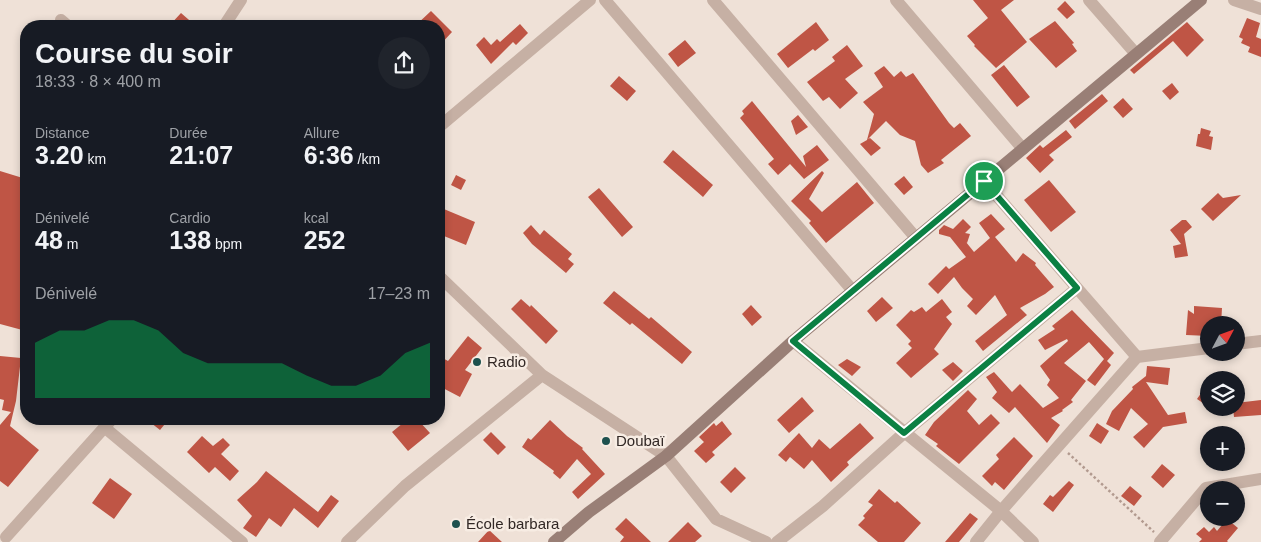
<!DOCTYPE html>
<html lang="fr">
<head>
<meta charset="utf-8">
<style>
	:root { --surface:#171b24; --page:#20242c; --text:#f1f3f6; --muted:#9ea1a6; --accent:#0b8043 }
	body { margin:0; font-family:Arial,sans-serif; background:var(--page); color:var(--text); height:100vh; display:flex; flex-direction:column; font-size:19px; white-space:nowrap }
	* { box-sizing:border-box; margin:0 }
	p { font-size:16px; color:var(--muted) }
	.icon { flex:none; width:28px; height:28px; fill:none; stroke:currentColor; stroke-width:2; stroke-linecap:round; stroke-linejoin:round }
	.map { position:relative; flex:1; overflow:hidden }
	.panel { position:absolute; left:20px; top:20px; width:425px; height:405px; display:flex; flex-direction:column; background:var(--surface); border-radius:20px; box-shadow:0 2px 8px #0003 }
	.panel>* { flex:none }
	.needle { width:32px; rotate:49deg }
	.buttons { position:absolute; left:1200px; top:316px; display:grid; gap:10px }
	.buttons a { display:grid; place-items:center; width:45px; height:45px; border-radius:50%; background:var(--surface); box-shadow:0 2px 8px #0003; font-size:25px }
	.pin { position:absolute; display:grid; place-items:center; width:42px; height:42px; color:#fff; margin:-21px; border:2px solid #fff; border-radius:50%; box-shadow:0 1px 5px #0007 }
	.round { display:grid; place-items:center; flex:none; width:52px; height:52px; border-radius:26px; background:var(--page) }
	.headline { display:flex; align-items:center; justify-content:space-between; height:85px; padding:0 15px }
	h1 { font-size:28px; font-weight:700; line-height:38px }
	.stats { display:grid; grid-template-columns:repeat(3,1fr); gap:8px; height:85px; padding:5px 15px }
	.stats div { display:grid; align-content:center }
	.stats b { font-size:25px; font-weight:700 }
	.stats small { font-size:14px; font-weight:400 }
	.stats p { font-size:14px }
	.chart { height:140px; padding:10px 15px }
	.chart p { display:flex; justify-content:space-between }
	.chart svg { width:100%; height:90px; margin-top:5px; fill:var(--accent); opacity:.7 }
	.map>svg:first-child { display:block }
	.building { fill:#bf5545 }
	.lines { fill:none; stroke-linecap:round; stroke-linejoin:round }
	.path { stroke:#b29a8f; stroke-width:2.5; stroke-dasharray:2.5 2.5; stroke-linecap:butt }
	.street { stroke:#c6b0a4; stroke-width:12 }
	.secondary { stroke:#997f76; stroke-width:12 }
	.route-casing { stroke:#fff; stroke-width:10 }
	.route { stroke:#0b8043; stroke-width:6 }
	.poi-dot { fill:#1e514e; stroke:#f7ece3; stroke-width:2 }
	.labels { text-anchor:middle; stroke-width:5; stroke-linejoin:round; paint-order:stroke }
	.poi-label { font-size:15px; fill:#322825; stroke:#f7ece3; text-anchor:start }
</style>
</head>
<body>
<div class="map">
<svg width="1261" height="542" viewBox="0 0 1261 542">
	<rect width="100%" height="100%" fill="#efe1d7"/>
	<path class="building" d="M973,0H1014L1001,10L1027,42L996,68L974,46L975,45L967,36L988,18Z
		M1065,1L1075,12L1067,19L1057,9Z
		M431,11L452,32L439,46V26H415Z
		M181,13L196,26H169Z
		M1247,18L1260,23L1256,37L1261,39V57L1248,52L1250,47L1241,43L1243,39L1239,37Z
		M1055,21L1074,43L1072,44L1077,51L1056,68L1029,39Z
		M816,22L829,40L815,51L813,49L788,68L777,54Z
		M1187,22L1204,40L1187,57L1173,41L1134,74L1130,70Z
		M520,24L528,33L516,45L513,42L491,64L476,45L484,37L491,45L497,39L500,42Z
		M685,40L696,53L678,67L668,54Z
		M847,45L863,66L845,79L858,93L840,109L829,97L823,101L807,82L835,61L832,57Z
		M1004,65L1030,97L1017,107L991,75Z
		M884,66L894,77L901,71L906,77L913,73L949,123L954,128L960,123L971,136L941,160L944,163L928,173L921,165L915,141L900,135L886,121L868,139L870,138L881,148L871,156L860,144L867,140L874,114L863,102L883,87L874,73Z
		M619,76L636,91L627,101L610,86Z
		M1172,83L1179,92L1170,100L1162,91Z
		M1102,94L1108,101L1075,129L1069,121Z
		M1123,98L1133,109L1123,118L1113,107Z
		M752,101L806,167L803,156L817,145L829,160L804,179L790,164L778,175L768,164L774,159L740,118L744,114L742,111Z
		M798,115L808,127L796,135L791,121Z
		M1201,128L1211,131L1209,136L1213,137L1211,150L1196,146L1198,134H1200Z
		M1066,130L1072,137L1049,155L1054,160L1040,173L1026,158L1040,145L1043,148Z
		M673,150L713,185L703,197L663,162Z
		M0,171L26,179V277L23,291L26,292V331L0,324Z
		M822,171L824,173L809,199L822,212L857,182L874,203L826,243L809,223L811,221L791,201Z
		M456,175L466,180L461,190L451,185Z
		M904,176L913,187L904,195L894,184Z
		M1049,180L1076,212L1051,232L1024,200Z
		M599,188L633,227L622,237L588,197Z
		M1218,193L1223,198L1241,195L1213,221L1201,209Z
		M439,207L475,222L466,245L439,234Z
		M991,214L1005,229L995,237L1016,262L1023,253L1036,263L1035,265L1054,287L1045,294L1020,308L1027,315L983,351L975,341L1007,315L995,295L976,315L967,306L973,299L962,288L954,277L938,294L928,284L946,266L949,269L966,257L950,237L939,234V230L944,225L953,229L963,219L971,227L965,233L970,234L967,243L966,242L974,252L990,238L979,223Z
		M1182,220H1186L1192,227L1184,234L1188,256L1175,258L1173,246L1181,244L1170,230Z
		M531,225L540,235L544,230L572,254L568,259L574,264L566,273L532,244L523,233Z
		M614,291L649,319L651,317L692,352L682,364L632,323L630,325L603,303Z
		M882,297L893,308L876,322L867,311Z
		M521,299L530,307L531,305L558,331L546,344L511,309Z
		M942,299L952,312L946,317L952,324L934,349L939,354L911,378L896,363L912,348L908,344L911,341L896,325L911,310L914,312L922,307L926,312Z
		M751,305L762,317L752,326L742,314Z
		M1194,306L1222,308L1221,325H1209V336L1186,335L1188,310L1194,314Z
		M1072,310L1114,353L1107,361L1111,365L1095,386L1087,380L1104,359L1089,342L1064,363L1086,381L1071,400L1073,402L1062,410L1063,411L1051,418L1060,425L1047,443L1015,407L1009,413L992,398L997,392L986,377L994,372L1012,392L1020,384L1043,408L1059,398L1047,385L1050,380L1040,366L1068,341L1067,339L1045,350L1038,340L1055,329L1052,326Z
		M468,336L482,348L465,370L472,374L460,397L439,386V356L448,361Z
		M0,356L21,358L16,401L10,426L39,450L8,487L0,481V425L11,412L2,410L4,400L0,399Z
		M847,359L861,367L852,376L838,365Z
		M953,362L963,371L953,381L942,370Z
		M1147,366L1170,368L1168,385L1146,382L1168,415L1185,412L1187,423L1163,427L1144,448L1133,437L1148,424L1131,408L1119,431L1106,424L1112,411L1133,389L1132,387L1146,376Z
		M1209,382V407L1197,399Z
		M968,390L977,399L967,411L979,425L991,414L1000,423L959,464L936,446L938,444L925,435L934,422Z
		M802,397L814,411L789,433L777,420Z
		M1261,400V415L1234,417L1233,408H1236V403Z
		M146,419H169L160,430Z
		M408,419H417L430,433L408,451L392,432Z
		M550,420L567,436L583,448L582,449L605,474L578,499L572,492L591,474L577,459L560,479L553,473L554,471L522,447L528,438L531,440Z
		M722,421L732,434L712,452L715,455L706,463L694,451L704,442L699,437L714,423L716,426Z
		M860,423L874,438L847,462L849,465L831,482L812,460L804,469L790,457L786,462L778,455L799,433L812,448L819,439L830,449Z
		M1097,423L1109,431L1101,444L1089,436Z
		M491,432L506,447L498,455L483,440Z
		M202,436L213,446L223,438L230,445L221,454L239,471L230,481L215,467L209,473L187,452Z
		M1014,437L1033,456L1004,490L995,482L992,486L982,476L999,459L996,455Z
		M1162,464L1175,475L1163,488L1151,477Z
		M735,467L746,478L731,493L720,482Z
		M266,471L318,512L331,495L339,501L318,528L294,508L281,527L269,518L256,537L243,528L252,516L237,500L257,482Z
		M110,478L132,494L114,519L92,503Z
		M1069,481L1074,485L1053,512L1043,504L1050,495L1053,497Z
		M1130,486L1142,496L1134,506L1121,496Z
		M879,489L895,503L897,501L921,523L904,542H878L858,525L865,518L863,516L873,505L868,502Z
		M970,513L978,519L969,530L959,542H945Z
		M626,518L651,542H620L624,537L615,529Z
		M1227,519L1238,528L1227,541L1228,542H1199L1202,539L1196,534L1204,527L1209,532L1214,527L1217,531Z
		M688,522L702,536L695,542H668Z
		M489,530L502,542H478Z"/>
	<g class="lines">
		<path class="path" d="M1068,453L1154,532"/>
		<path class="street" d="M605,0L853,291
			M713,0L916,238
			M896,0L1023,149
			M1089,0L1136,54
			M1234,0L1261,9
			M61,20L68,26
			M224,26L241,0
			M439,127L590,0
			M439,276L542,375L666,456L716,519L766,542
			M793,341L1001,511L1033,542
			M1236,344L1261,341
			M1137,357L1209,348
			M104,427L242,542
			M6,537L112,419
			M347,542L405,486L542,375
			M777,542L823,506L904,433L1077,288
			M976,542L1001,511L1137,357L984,181
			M1160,542L1206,488L1261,479"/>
		<path class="secondary" d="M554,542L589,512L666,456L793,341L1201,0"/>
	</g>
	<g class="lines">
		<g class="route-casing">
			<path id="route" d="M984,181L1077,288L904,433L793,341Z"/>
		</g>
		<use href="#route" class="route"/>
	</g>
	<g class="poi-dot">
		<circle cx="477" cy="362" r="5"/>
		<circle cx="606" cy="441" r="5"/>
		<circle cx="456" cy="524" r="5"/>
	</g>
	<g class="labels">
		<g class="poi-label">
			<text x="487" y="367">Radio</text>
			<text x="616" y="446">Doubaï</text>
			<text x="466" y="529">École barbara</text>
		</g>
	</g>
</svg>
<div class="buttons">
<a><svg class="needle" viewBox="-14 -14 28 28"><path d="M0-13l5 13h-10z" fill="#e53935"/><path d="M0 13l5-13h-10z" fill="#9ea1a6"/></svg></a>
<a><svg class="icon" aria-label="layers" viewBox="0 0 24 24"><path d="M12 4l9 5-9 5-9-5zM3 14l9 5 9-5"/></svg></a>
<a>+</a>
<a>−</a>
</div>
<div class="pin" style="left:984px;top:181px;background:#1e9e55"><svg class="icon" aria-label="arrive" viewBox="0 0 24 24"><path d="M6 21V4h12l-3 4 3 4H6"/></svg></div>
<section class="panel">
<div class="headline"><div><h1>Course du soir</h1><p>18:33 · 8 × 400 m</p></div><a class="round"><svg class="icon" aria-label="share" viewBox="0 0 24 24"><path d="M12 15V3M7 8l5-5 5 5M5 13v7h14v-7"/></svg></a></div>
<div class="stats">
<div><p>Distance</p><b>3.20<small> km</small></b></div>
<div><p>Durée</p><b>21:07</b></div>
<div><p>Allure</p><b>6:36<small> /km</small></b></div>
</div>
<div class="stats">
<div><p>Dénivelé</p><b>48<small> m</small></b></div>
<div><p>Cardio</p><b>138<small> bpm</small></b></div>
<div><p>kcal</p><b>252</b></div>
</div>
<div class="chart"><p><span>Dénivelé</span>17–23 m</p>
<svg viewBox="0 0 160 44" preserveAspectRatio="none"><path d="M0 44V17L10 11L20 11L30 6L40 6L50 11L60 22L70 27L80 27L90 27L100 27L110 33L120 38L130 38L140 33L150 22L160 17V44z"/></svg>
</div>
</section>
</div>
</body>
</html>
